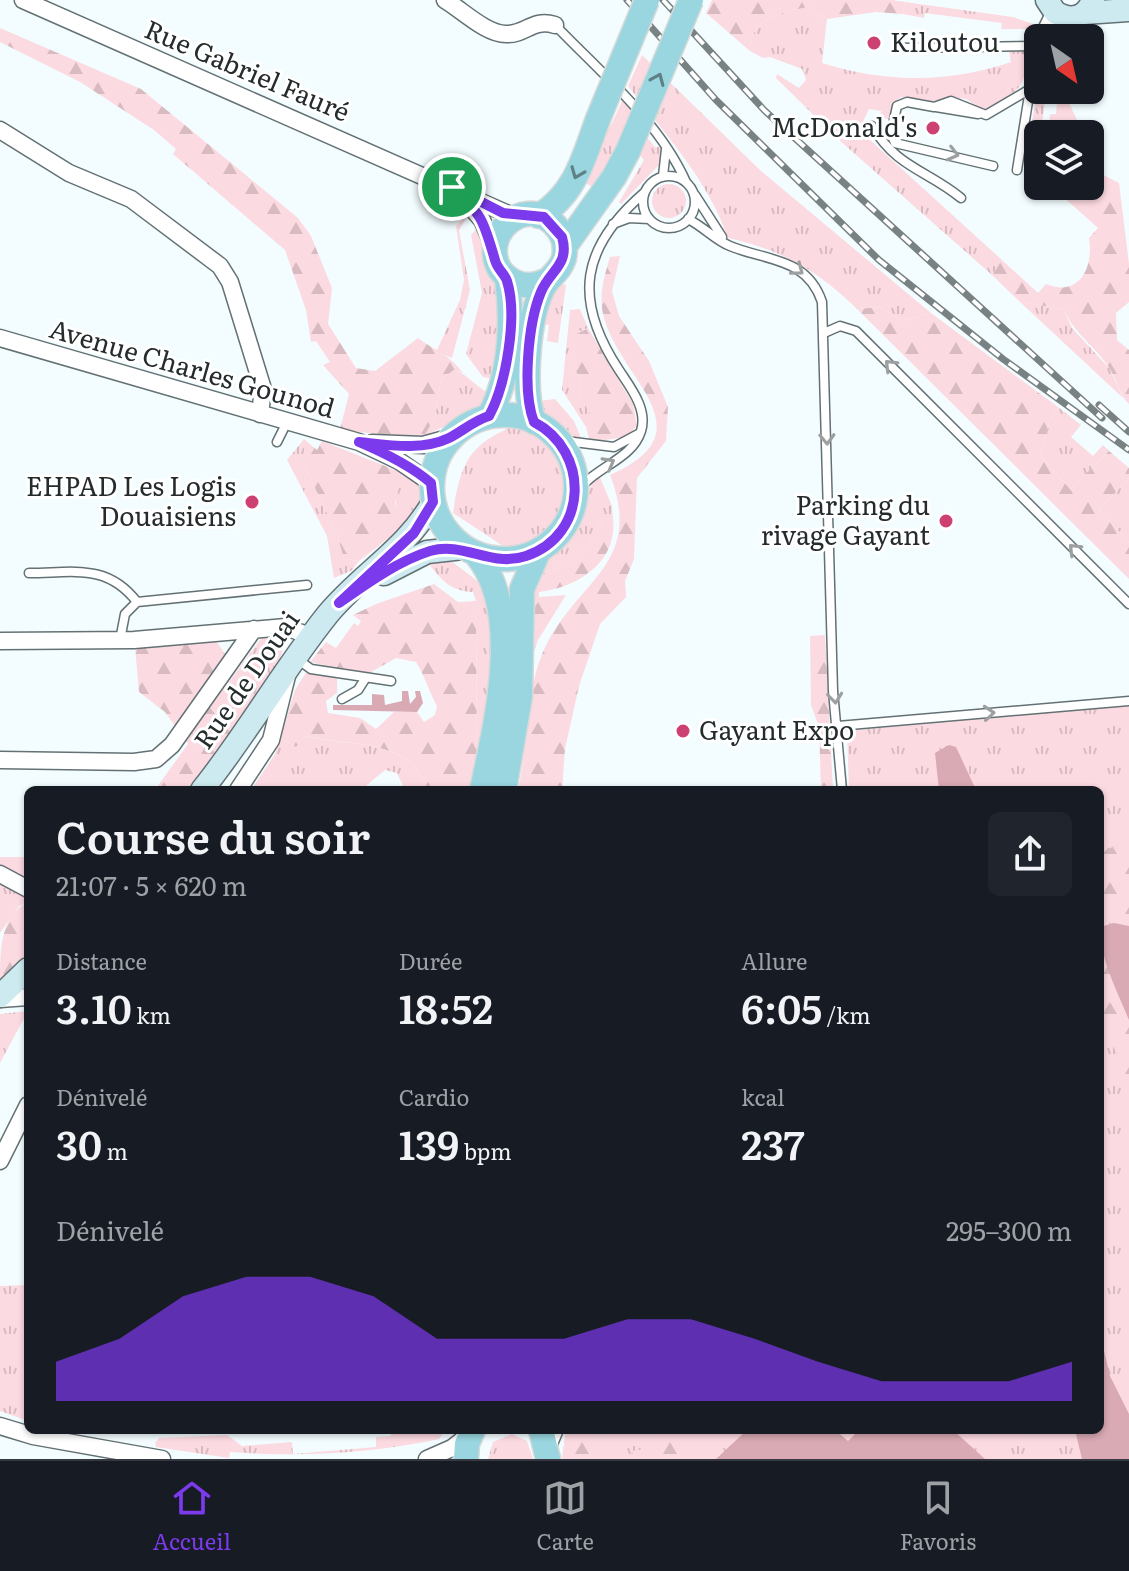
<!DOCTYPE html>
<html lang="fr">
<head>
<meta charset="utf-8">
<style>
	:root { --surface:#171b24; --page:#20242c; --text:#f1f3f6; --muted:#9ea1a6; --line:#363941; --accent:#7c3aed }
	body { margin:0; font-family:Literata,serif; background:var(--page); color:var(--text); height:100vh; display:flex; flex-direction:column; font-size:30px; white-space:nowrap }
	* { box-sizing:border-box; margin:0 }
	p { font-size:26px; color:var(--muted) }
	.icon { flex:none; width:44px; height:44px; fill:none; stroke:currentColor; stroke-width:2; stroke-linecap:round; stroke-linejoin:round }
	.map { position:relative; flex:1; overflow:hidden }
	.side { position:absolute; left:24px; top:786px; width:1080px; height:648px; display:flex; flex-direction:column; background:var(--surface); border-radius:12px; box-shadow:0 2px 6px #0004 }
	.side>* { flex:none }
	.needle { width:52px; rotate:146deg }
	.buttons { position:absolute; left:1024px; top:24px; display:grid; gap:16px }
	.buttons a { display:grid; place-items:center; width:80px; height:80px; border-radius:12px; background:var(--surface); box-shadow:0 2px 6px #0004; font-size:40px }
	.pin { position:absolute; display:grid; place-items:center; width:68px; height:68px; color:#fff; margin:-34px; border:4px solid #fff; border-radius:50%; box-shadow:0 2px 8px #0007 }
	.round { display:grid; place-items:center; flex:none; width:84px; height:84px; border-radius:12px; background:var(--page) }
	.summary { display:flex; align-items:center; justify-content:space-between; height:136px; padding:0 32px }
	h1 { font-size:44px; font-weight:600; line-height:60px }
	.figures { display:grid; grid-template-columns:repeat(3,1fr); gap:12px; height:136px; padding:8px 32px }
	.figures div { display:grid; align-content:center }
	.figures b { font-size:40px; font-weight:600 }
	.figures small { font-size:22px; font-weight:400 }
	.figures p { font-size:22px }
	.chart { height:224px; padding:16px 32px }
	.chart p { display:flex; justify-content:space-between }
	.chart svg { width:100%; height:144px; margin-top:8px; fill:var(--accent); opacity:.7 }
	.dock { display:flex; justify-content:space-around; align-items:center; height:112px; border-top:2px solid var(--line); background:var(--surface); font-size:22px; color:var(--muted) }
	.dock a { display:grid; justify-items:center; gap:4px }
	.dock .on { color:var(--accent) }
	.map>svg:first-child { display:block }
	.grass { fill:url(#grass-tufts) }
	.forest { fill:url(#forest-firs) }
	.water { fill:#d9a9b4 }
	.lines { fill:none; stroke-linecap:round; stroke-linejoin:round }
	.lane-casing { stroke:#637174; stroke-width:11 }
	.street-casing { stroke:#637174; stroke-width:19 }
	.secondary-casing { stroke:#637174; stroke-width:25 }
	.primary-casing { stroke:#d8d9d9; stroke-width:27 }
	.lane { stroke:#fff; stroke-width:8 }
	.street { stroke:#fff; stroke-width:16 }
	.secondary { stroke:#cceaf0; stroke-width:22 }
	.primary { stroke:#99d6e0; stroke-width:24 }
	.rail-casing { stroke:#798283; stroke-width:7 }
	.rail { stroke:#fff; stroke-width:4; stroke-dasharray:12; stroke-linecap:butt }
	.primary-bridge-casing { stroke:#d8d9d9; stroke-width:27; stroke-linecap:butt }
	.primary-bridge { stroke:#99d6e0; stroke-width:24 }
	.oneway { stroke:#5f8186 }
	.oneway2 { stroke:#9da0a0 }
	.route-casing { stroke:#fff; stroke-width:16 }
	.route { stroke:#7c3aed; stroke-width:10 }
	.poi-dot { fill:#cd4172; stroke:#fff; stroke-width:3 }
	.labels { text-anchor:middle; stroke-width:6; stroke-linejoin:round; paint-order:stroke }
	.poi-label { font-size:26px; fill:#252c2d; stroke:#fff; text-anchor:end }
	.street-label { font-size:26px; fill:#252c2d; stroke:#fff }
</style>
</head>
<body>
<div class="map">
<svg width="1129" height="1459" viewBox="0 0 1129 1459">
	<defs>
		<pattern id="grass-tufts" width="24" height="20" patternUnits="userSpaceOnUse" patternTransform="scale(2)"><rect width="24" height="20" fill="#fcdae1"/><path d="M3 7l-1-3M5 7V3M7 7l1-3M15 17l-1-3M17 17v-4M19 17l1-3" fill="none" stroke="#d8bbc1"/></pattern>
		<pattern id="forest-firs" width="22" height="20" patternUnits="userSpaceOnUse" patternTransform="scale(2)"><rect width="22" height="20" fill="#fcdae1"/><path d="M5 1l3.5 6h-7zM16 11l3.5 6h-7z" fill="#d8bbc1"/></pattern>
	</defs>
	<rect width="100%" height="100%" fill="#f3fdff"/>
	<path class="grass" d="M905,2L1013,17L1036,25L1033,29H1001L1002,23L925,13L924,18L903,14Z
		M808,7L827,19L822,63C885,83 949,83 1011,62L1009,51L1022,48C1035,82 1013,97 985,111L966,99L951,97L929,102L901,97L893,103L889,119L880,118L881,111L869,109L859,130L1002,260L992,275L838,139L776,78L777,74L799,88L806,80L802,69L770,57L763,58L750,51C749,18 782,12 808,7Z
		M642,55L761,171L931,313L902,321L881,307L857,309C817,270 782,250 728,238C708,180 665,134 628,86Z
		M1038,89L1046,92L1041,134H1038L1037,189L1024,164Z
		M1058,90L1066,97L1084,134H1048L1050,114H1056Z
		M623,99L634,114L632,119L655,147H661L663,161L621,204L619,202L644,160L625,138L599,189L582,182L605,124L611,125Z
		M652 201a17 17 0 1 1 34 0a17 17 0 1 1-34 0Z
		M470,212L459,230L470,290L452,358L436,352L460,300L464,280L456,226Z
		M480,225L500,291L495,379L483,377L466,354L482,293L471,235Z
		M558,283L566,285L558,343L547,341L549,325L541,324Z
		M1019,301L1064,310L1072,328L1110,369L1123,398Z
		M580,309L588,328L579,332L568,359L582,381L579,395L596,422L586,427L562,390L570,310Z
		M454,370C468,374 476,388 491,394L474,412L424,436L435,418L441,379Z
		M555,399L574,421L582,440C564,433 546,419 539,401Z
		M1058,407L1081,425L1071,437L1093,456L1103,445L1109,451L1070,489L1040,455L1049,423Z
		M516,425C587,449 579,537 506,548L453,513C460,465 468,444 516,425Z
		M304,439V465L337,534L344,559L359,561L351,571L334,578L327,536L287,460Z
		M403,473L417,477C427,500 417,512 407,533C393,511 393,497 403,473Z
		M599,475L612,506L613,519L603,518C589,549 575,565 541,573L537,564L570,535L587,492Z
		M1129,478V542L1099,510Z
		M450,560L480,583H486C495,650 487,706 477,773L476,601L473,592C451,592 439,578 427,561Z
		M263,636H274L283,649L278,666L230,732L210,707Z
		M1129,704V1459H562L566,1430H1100V790H849L847,731Z
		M305,736C349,747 410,737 428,790H405L397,773L385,770L361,790H251L275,754L280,738L296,747Z
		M0,857H28V903L19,906L0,933Z
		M28,1011L0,1063V1014Z
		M28,1285V1421L0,1411V1286Z
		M391,1430H446L439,1439C369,1454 301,1457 230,1452L229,1458L156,1447L155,1443L159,1438L227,1435L242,1446L292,1442L293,1454L376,1447V1437L391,1436Z
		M512,1434L527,1441L533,1459H488L493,1442Z"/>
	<path class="forest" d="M712,0H892L905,2L903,14L876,12L827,19L808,7C782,12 749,18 750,51L706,13Z
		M0,28L141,89L298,218L311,236L332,288L328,324L356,368L375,371L418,338C434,350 451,356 463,373L454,370L441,379L435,418L424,436L400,438L340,429L349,394L323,365L330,362L316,341L311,342L306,310L285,250L173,154L176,149L154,130L80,82L0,42Z
		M1090,168L1119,183L1129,264V302L1116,313L1117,340L1129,350V404C1119,395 1118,382 1111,371C1098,348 1075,335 1064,310L1019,301L992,275L1002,260L1038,293L1046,284C1080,298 1094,266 1089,238L1098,228L1051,186H1090Z
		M620,256L612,291L619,316L649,361L668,407L666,441L637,478L634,559L625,581L626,597L600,624L579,686L565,749L562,790H518C527,749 526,695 541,657C571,581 646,568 610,475C710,431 621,380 604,318C598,297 604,277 610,257Z
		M881,307L902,321L931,313L1058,407L1049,423L1040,455L1070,489L1109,451L1129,468V478L1099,510L1129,542V579L857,309Z
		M588,328L633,404L637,426L626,437L590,442L586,427L595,422L579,395L582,381L568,359L571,337Z
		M304,439L317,450L322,441L403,473L395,503L403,527L359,561L344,559L337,534L304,465Z
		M603,518L613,519C618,562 577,588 539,592V597L566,595L538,640L529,664L532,590L541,573C575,565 589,549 603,518Z
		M434,584L458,602L476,601L477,773L474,790H428C410,737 350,747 306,736L296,747L280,738L295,690L307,671L337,678V693L326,701L328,713L360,718L376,729L394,712H417L424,722L435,715L437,706C429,691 425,677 416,662L396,658L366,675L310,662L326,642L336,648L354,623L358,626L361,621L353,615L376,604Z
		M825,635L833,790H821L819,727L811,705L810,636Z
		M216,641L225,654L199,694L230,732L187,790H160L157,787L188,744L165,712L139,692L135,647Z
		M1129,839V926L1114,923L1100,927V853Z
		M28,903V954L0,980C0,954 0,913 28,903Z
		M1100,939L1104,959L1129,1020V1083L1100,1016Z
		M566,1430H596L603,1459H562Z
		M674,1430H705L708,1434L688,1459H631L632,1451L659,1447Z"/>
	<path class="water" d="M402,691H408L410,704L416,697L415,691H420L423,703L417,712L333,710V705H372V694L384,695L385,705L402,701Z
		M949,745L956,747L976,790H939L935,753Z
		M1114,923L1129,926V1020C1117,990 1100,960 1100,927Z
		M1100,1334L1110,1376L1129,1414V1459H1082L1075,1430H1100Z
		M747,1430H835L848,1441L859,1430H953L985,1459H716Z"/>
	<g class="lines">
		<g class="lane-casing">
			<path id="lane" d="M555,25C600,72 659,121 686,182
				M899,48L1034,46
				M936,107L978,114
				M872,126C897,168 927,170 961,198
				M993,166L895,143L891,134L897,106L907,102L934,107L951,101L986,115L1030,89
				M1017,170L1030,89L1038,67
				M643 202a26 26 0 1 1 52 0a26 26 0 1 1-52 0Z
				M663,176L666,149
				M695,195L722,237
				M688,219C704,227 715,240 730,246C766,261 807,257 822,302L833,691L842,790
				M613,224L629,218L649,219
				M824,333L840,326L856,331L1129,604
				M558,440L614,447L640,433
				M277,442L287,422
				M576,493C594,467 632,460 641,431C648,409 630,387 619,370C572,299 581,247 645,192
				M29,573C73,573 107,563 137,602
				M120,640L125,614L137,602L307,585
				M297,659L311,669L391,681
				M342,699L358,690L365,679
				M838,726L1129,701
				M552,1447L559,1430"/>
		</g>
		<g class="street-casing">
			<path id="street" d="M23,0L515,217
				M445,0C462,10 486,34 506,34C526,35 532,18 555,25
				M1043,36L1055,12
				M1064,38L1076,17
				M1038,39L1033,52L1038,62
				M0,130L69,173L131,199L220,266L230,282L263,389L260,414
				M459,193L482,220L493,245
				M0,338L359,442L399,461L431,483
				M372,443L423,445L452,437
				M0,641L134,640L286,627L312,637
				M0,760L134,762L156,759L172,745L254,629
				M238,790L271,740L288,672
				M0,874L28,889
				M0,999L28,997
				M0,1161L28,1105
				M0,1426L33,1436L162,1459
				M427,1459L452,1448L470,1434"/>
		</g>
		<g class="secondary-casing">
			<path id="secondary" d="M1047,0L1055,12C1071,22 1086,18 1093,0
				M1084,13L1129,10
				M384,574L427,552L463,548
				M202,790C247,734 283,670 328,614C362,573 407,549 433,502
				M0,996L28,969"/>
		</g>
		<g class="primary-casing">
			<path id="primary" d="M539,216C576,194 584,156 598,119
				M565,246L614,177L628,151
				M432 487a72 72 0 1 1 144 0a72 72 0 1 1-144 0Z
				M489,416C511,376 513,322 507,278
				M534,422C522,391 528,317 543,288C549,276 560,272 564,258C566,248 564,237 558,229C530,191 478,232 500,270C513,286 529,289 548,280
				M476,554C524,611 496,723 482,790
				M504,790L520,697L522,589L539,550
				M541,1430L548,1459
				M466,1459L467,1444L473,1430"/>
		</g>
		<use href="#lane" class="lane"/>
		<use href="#street" class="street"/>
		<use href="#secondary" class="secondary"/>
		<use href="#primary" class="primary"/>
		<g class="rail-casing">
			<path id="rail" d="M627,0L716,100L879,260L1003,359L1129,450
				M663,0L764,110L1102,418
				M1099,405L1129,432"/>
		</g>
		<use href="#rail" class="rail"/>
		<g class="primary-bridge-casing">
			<path id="primary-bridge" d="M598,119L647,0
				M628,151L691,0"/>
		</g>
		<use href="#primary-bridge" class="primary-bridge"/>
	</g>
	<defs><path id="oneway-chevron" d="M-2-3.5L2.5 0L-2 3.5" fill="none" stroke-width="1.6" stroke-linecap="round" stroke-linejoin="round" transform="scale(2)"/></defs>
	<g class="oneway">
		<use href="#oneway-chevron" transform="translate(658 79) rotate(-67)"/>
		<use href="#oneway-chevron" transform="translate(577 173) rotate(112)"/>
	</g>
	<g class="oneway2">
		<use href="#oneway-chevron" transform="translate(953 154) rotate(14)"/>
		<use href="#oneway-chevron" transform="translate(798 270) rotate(37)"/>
		<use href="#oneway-chevron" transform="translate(890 365) rotate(-135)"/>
		<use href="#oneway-chevron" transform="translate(827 439) rotate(88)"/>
		<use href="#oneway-chevron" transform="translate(609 463) rotate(-29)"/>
		<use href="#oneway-chevron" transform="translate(1074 549) rotate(-135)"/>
		<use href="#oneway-chevron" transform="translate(835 698) rotate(84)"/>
		<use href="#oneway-chevron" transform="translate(989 713) rotate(-5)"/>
	</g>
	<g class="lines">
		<g class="route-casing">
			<path id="route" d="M452,187L503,213L544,217L562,237C570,265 550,270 541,292C528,323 522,391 534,422C590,451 589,535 526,556C491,568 464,541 430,551C398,561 366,584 339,603L414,533L433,502L431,483C410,465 385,453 359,442C388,445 422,451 449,438C463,431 473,421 489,416C506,385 518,316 507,281C505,274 497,269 495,260C483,220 484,217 452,187Z"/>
		</g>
		<use href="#route" class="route"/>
	</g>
	<g class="poi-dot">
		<circle cx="874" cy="43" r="8"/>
		<circle cx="933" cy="128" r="8"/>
		<circle cx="252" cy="502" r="8"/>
		<circle cx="946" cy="521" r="8"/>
		<circle cx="683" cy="731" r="8"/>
	</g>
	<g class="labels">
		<g class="poi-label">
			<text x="890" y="52" text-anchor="start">Kiloutou</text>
			<text x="917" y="137">McDonald's</text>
			<text x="236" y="496">EHPAD Les Logis<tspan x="236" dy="30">Douaisiens</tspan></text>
			<text x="930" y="515">Parking du<tspan x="930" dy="30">rivage Gayant</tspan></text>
			<text x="699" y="740" text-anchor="start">Gayant Expo</text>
		</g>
		<g class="street-label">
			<text transform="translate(247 71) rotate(23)" y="9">Rue Gabriel Fauré</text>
			<text transform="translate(192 369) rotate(16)" y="9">Avenue Charles Gounod</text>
			<text transform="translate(247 680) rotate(-55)" y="9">Rue de Douai</text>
		</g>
	</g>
</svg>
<div class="buttons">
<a><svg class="needle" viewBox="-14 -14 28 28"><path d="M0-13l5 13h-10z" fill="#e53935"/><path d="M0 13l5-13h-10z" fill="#9ea1a6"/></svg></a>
<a><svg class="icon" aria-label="layers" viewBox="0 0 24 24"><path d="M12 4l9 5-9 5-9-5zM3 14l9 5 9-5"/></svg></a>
</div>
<div class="pin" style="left:452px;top:187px;background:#1e9e55"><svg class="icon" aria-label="arrive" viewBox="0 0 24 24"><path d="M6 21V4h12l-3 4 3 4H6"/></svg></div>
<section class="side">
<div class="summary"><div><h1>Course du soir</h1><p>21:07 · 5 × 620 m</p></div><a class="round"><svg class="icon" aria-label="share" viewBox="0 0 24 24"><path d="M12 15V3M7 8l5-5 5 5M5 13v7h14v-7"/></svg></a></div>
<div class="figures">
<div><p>Distance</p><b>3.10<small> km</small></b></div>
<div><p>Durée</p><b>18:52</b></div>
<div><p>Allure</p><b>6:05<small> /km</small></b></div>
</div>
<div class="figures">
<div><p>Dénivelé</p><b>30<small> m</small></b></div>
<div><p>Cardio</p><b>139<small> bpm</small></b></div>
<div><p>kcal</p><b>237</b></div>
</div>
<div class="chart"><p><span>Dénivelé</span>295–300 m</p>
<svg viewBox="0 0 160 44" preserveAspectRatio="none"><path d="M0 44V32L10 25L20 12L30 6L40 6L50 12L60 25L70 25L80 25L90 19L100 19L110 25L120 32L130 38L140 38L150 38L160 32V44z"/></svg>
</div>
</section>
</div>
<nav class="dock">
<a class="on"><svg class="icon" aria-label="home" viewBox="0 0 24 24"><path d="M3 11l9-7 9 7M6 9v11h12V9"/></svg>Accueil</a>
<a><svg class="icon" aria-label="map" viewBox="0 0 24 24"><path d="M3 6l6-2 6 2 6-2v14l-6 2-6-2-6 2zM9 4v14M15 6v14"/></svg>Carte</a>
<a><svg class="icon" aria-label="saved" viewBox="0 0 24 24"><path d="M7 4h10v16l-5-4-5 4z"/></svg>Favoris</a>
</nav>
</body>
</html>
